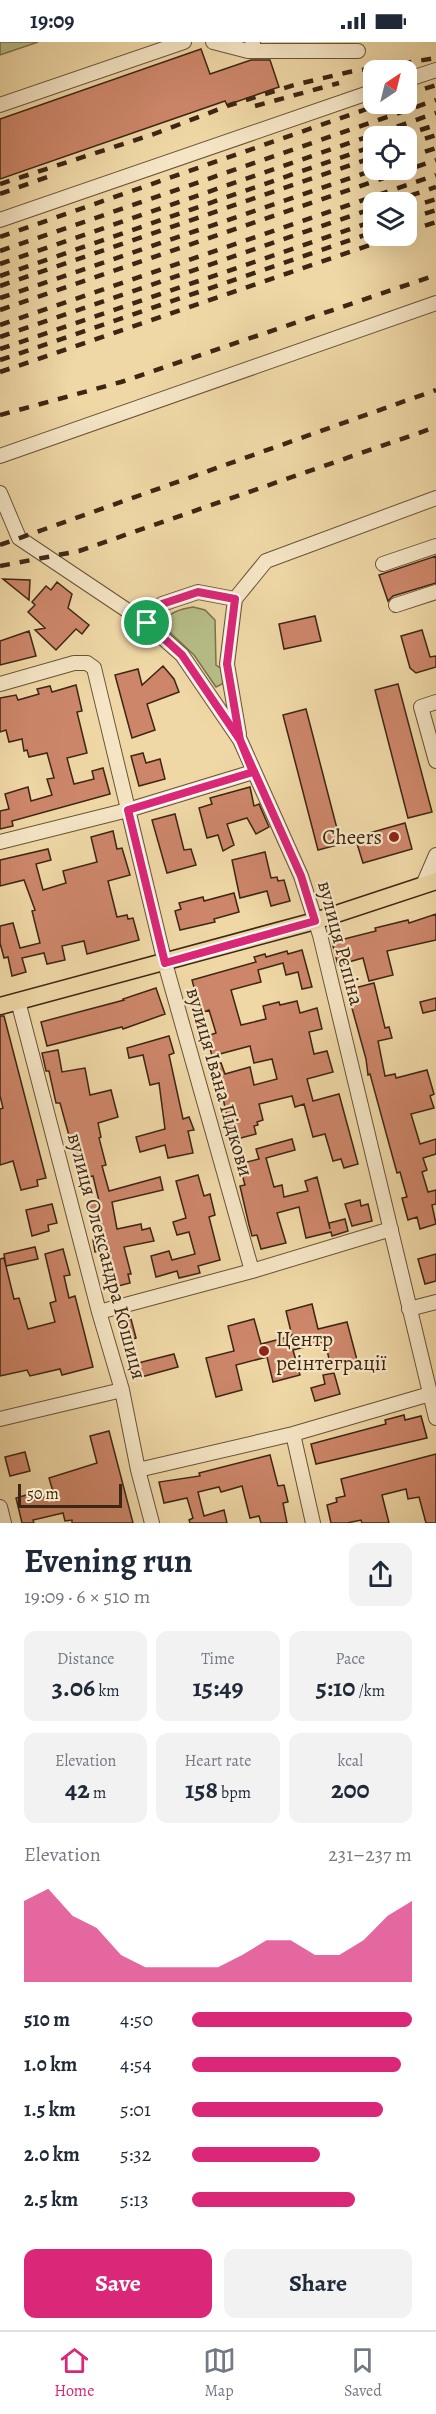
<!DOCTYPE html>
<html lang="en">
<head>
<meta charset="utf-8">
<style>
	:root { --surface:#fff; --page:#f2f2f3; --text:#1f2937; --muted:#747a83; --line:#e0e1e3; --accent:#db2777 }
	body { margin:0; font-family:Alegreya,serif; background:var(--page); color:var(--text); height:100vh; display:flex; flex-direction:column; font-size:22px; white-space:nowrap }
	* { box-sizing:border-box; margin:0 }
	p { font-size:20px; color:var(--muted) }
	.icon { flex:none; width:33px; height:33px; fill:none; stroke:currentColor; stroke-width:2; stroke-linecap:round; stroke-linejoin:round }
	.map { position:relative; height:1481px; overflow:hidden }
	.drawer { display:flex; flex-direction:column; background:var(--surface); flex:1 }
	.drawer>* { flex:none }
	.needle { width:39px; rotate:35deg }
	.controls { position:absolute; left:363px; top:18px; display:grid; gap:12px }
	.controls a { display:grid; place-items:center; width:54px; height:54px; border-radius:12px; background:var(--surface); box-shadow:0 6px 24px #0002; font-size:30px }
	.scale { position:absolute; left:18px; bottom:15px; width:104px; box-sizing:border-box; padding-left:6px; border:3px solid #3d2613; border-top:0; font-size:16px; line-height:21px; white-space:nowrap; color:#3d2613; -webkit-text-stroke:4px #f5e5c5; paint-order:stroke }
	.pin { position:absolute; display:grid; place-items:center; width:51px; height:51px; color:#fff; margin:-26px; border:3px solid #fff; border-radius:50%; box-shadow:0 2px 6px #0007 }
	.round { display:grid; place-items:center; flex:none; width:63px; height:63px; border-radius:12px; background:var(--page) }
	.overview { display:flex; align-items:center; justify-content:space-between; height:102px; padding:0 24px }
	h1 { font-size:33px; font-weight:700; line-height:45px }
	.stats { display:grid; grid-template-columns:repeat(3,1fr); gap:9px; height:102px; padding:6px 24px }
	.stats div { display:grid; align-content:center; border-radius:12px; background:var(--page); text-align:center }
	.stats b { font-size:26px; font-weight:700 }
	.stats small { font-size:16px; font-weight:400 }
	.stats p { font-size:16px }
	.chart { height:168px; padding:12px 24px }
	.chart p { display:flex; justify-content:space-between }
	.chart svg { width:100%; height:108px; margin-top:6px; fill:var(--accent); opacity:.7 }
	.action { display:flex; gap:12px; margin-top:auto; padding:12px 24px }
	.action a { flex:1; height:69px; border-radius:12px; background:var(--accent); color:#fff; font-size:24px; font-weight:700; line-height:69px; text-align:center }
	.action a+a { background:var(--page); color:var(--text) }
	ul { padding:0 24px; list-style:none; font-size:20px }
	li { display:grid; grid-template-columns:96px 72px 1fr; align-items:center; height:45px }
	li i { height:15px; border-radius:8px; background:var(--accent) }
	.status { display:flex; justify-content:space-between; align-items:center; height:42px; padding:0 30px; background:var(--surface); direction:ltr }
	.status svg { height:16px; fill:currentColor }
	.tab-bar { display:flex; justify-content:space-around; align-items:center; height:84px; border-top:2px solid var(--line); background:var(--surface); font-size:16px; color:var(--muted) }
	.tab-bar a { display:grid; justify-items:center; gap:3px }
	.tab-bar .current { color:var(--accent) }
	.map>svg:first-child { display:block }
	.green { fill:#b7be88; stroke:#7a724e; stroke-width:1.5 }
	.building { fill:#cd866a; stroke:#3d2613; stroke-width:1.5 }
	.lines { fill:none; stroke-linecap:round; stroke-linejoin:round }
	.minor-casing { stroke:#6a5238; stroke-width:16 }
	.major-casing { stroke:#3d2613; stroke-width:19 }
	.minor { stroke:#f5e5c5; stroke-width:14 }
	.major { stroke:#efd7a6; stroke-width:16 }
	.rail { stroke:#3d2613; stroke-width:4.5; stroke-dasharray:10 10; stroke-linecap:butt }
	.route-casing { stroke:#fff; stroke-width:12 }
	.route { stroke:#db2777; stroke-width:8 }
	.poi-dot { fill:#8f2418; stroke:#f5e5c5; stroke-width:2 }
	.labels { text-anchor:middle; stroke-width:4.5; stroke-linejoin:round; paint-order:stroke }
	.poi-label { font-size:21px; fill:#3d2613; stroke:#f5e5c5; text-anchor:end }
	.street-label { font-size:21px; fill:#3d2613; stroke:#f5e5c5 }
</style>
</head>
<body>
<div class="status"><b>19:09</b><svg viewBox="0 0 49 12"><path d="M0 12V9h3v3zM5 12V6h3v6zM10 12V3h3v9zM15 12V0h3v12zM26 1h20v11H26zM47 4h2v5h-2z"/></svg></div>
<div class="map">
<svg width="436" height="1481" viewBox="0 0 436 1481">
	<rect width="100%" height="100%" fill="#efd7a6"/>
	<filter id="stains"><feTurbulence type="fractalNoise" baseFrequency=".00333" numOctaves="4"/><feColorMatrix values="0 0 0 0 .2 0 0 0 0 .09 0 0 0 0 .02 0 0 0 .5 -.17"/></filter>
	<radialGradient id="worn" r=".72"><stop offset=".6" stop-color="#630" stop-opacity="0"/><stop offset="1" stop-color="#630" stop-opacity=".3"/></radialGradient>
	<path class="green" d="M0,0H38L0,13Z
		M193,565L205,568L215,578L216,623L222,627L225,635L222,642L216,645L194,613L160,581C170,571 179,567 193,565Z"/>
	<path class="building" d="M201,7L210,32L251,18H270L279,45L227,63L225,59L0,137V77Z
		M436,514V541L393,554L388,559L379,533Z
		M3,537L30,538L29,558Z
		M57,540L72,552L68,566L89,583L82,592L76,587L56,608L35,588L45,586L28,570L35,563L32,560L46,544L51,548Z
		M315,574L321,599L284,607L279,582Z
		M422,588L430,615L436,614V625L416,631L410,626L401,594Z
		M29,589L36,614L0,623V599Z
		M163,624L174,637L179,650L147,662L155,688L132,696L115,633L138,627L142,643Z
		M398,642L432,770L408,776L375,648Z
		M76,643L82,669L77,670L87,711L67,716L74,742L94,737L92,729L103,726L110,752L12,779L13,784L0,787V769L9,767L5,752L28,745L31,759L52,753L47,737L54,736L47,711L29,715L27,708L24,709L22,697L9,700L6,688L0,690V656L16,653L18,658L39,652L37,647L50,644L52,650Z
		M306,667L341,802L318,808L283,673Z
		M143,711L146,721L160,717L165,737L139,744L131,714Z
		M250,745L254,764L259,762L269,785L256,792L247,776L227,782L234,803L223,809L218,793L207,796L199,766L212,762L210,756Z
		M175,772L184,808L191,807L196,823L167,831L152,778Z
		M405,781L412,807L363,821L355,795Z
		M113,789L117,807L122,806L130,833L108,839L117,875L127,873L128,877L133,876L139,898L87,912L84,899L62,904L65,918L47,922L44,911L22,916L26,930L12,934L8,915L4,916L0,901V884L13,881L20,906L40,901L32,869L35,868L24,838L0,844V818L48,807L51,818L36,822L43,848L66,841L63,829L97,820L91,795Z
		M265,810L271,836L277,835L278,839L284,838L290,859L271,864L267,849L240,856L232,818Z
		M234,851L239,870L214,877L215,880L180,888L175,869L181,867L179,861L203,855L204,859Z
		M436,872V898L387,909L393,933L369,939L363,916L338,923L332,900L376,889L375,886L408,878L409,881Z
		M302,908L312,945L302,947L298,930L286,933L283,921L258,928L261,940L231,948L241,983L266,977L263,964L279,960L280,963L297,959L300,971L317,966L322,987L309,990L314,1012L327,1009L333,1030L307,1037L313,1059L339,1052L358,1122L344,1126L341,1117L333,1119L325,1092L313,1095L304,1062L295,1065L292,1054L259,1062L263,1078L257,1080L258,1083L254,1084L256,1092L233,1098L219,1040L213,1041L208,1024L221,1021L225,1032L250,1025L254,1043L277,1037L272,1017L254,1021L250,1004L212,1014L207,994L216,991L209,968L201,971L192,938L256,920L254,915L265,912L266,915L287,909L288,912Z
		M374,941L385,986L389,985L392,996L378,999L385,1034L395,1032L396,1036L427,1028L434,1052L430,1054L434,1066L411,1072L420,1102L436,1097V1112L423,1116L427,1128L422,1130L428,1150L436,1148V1162L432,1163L436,1182L420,1187L417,1175L408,1178L402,1156L407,1155L400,1130L397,1131L370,1032L368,1033L366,1017L347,948Z
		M156,946L165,972L123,987L122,985L47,1004L41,980L124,958L123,957Z
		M436,956V968L423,971L420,960Z
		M0,974H4L46,1136L37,1138L38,1144L21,1148L13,1119L0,1123V1067L3,1066L0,1054Z
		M169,994L174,1011L169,1013L183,1077L189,1075L194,1088L188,1089L193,1111L168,1116L165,1103L140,1110L136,1095L165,1087L159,1041L150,1043L143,1013L129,1016L127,1006Z
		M58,1008L62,1030L85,1026L90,1053L111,1048L118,1075L98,1081L101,1095L99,1096L106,1123L102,1124L109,1149L160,1135L163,1148L112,1160L117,1187L141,1182L142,1188L150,1186L154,1199L124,1205L131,1232H128L130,1241L110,1246L100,1208L95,1210L93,1198H96L88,1162L99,1159L93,1134L81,1137L60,1061H56L49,1029H46L42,1011Z
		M292,1097L295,1108L266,1116L274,1145L282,1143L284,1155L308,1149L305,1139L317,1135L330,1187L329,1181L345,1177L348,1189L332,1194L331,1190L306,1196L299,1165L277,1171L286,1201L261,1207L257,1193L252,1194L249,1183L240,1144L245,1143L239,1122L259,1117L256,1107Z
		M198,1133L204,1154L210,1152L215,1173L209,1175L220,1218L198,1224L200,1231L179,1236L177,1229L156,1235L151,1214L169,1209L172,1218L195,1212L189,1190L177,1193L173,1180L186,1176L176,1139Z
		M360,1158L361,1164L368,1162L372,1179L352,1184L345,1162Z
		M52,1162L57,1181L48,1183L49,1189L32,1194L26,1168Z
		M35,1205L38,1217L6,1224L4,1212Z
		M63,1207L70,1233L64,1234L69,1256L75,1254L93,1325L62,1333L60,1327L30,1334L27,1328L0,1334V1217L4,1216L14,1257L19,1256L28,1287L55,1280L50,1261L56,1259L45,1212Z
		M436,1212V1239L425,1242L418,1217Z
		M312,1262L318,1287L347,1280L357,1318L331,1325L325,1300L293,1308L300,1333L273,1340L267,1315L236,1323L242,1348L216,1355L206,1316L234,1309L228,1284L254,1277L261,1302L292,1294L286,1269Z
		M131,1277L136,1296L125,1299L120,1280Z
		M174,1312L178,1325L134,1337L130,1323Z
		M334,1331L340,1352L315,1359L311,1346L325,1342L323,1333Z
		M404,1373L405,1378L421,1374L427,1396L316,1422L311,1402L386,1382L385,1378Z
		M109,1389L133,1481H72V1478L65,1479L63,1471L33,1478L34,1481H22L16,1456L30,1452L32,1458L54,1453L49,1436L97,1421L90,1394Z
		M25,1410L30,1429L10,1434L5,1415Z
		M436,1412V1481H426L419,1455L408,1457L406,1447L382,1453L389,1481H362L361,1478L347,1481H331L327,1463L337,1460L336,1456L345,1454L341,1437Z
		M270,1413L278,1444L284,1443L288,1460L283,1461L287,1481H261L259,1474L250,1476L242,1444L221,1450L219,1445L198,1450L204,1474L224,1468L227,1481H190L189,1478L193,1476L187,1456L164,1461L159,1440L200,1434L199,1431Z"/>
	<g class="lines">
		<g class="minor-casing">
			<path id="minor" d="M213,0L248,9L253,2
				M248,9H358
				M406,38L436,28
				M0,63L184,0
				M0,178L374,49
				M0,414L436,261
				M0,451L19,496L146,581L182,613L240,698L301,834L320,893L436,1376
				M383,522L436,504
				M396,563L436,550
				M146,581L162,562L198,550L235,557
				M0,642L74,621H87L94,626L165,921L252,1229
				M436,660L421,665L436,719
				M239,692L227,622L235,557L266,519L436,456
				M0,800L128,768L253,730
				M423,843L436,813
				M18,959L99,1270L122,1348L138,1428L152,1481
				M409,1267L436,1260
				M99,1270L252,1229L391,1187
				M0,1377L122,1348
				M293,1392L313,1481
				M138,1428L293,1392L430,1352
				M0,1465L4,1481"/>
		</g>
		<g class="major-casing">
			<path id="major" d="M0,964L315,879L436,839"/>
		</g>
		<use href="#minor" class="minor"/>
		<use href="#major" class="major"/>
		<path class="rail" d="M406,53L436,43
			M255,64L339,41
			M401,94L436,83
			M406,103L436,93
			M406,116L436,106
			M0,142L154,92L230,63L294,43L349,30L436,16
			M0,152L50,134
			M391,160L436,145
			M406,167L436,157
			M406,178L436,168
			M406,190L436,180
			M0,195L381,62
			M0,209L436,58
			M0,222L436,71
			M0,234L374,104
			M0,244L374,115
			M0,256L374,128
			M0,268L436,118
			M0,283L436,133
			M0,295L374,166
			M0,307L374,179
			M0,318L374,190
			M0,330L396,194
			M0,373L121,340L436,233
			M0,503L436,348
			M0,524L79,509L436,385"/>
	</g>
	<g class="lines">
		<g class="route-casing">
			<path id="route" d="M147,581L182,613L240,698L253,730L128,768L165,921L315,879L301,834L240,698L227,622L235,557L198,550L162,562L147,581"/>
		</g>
		<use href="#route" class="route"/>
	</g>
	<g class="poi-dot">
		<circle cx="394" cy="795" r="6"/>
		<circle cx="264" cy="1309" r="6"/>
	</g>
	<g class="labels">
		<g class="poi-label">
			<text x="382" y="802">Cheers</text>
			<text x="276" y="1304" text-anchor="start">Центр<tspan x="276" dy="24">реінтеграції</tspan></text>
		</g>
		<g class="street-label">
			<text transform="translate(341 901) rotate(75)" y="7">вулиця Рєпіна</text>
			<text transform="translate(220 1040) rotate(74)" y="7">вулиця Івана Підкови</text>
			<text transform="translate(107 1214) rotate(75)" y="7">вулиця Олександра Кошиця</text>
		</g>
	</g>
	<rect width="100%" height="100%" filter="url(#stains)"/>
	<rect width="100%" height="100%" fill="url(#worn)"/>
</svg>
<div class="controls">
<a><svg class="needle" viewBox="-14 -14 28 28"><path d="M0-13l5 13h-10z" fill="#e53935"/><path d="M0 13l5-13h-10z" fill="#747a83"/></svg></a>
<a><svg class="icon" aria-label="locate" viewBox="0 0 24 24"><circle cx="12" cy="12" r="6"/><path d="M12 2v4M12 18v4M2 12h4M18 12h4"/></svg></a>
<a><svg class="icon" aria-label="layers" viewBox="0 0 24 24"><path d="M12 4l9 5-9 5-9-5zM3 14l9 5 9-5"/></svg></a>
</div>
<div class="scale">50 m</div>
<div class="pin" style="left:147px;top:581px;background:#1e9e55"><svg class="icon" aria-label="arrive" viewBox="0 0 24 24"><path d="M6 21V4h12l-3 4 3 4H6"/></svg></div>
</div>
<section class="drawer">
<div class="overview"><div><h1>Evening run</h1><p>19:09 · 6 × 510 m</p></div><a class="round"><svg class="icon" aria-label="share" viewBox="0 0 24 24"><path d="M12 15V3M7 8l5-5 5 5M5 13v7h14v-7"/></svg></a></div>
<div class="stats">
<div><p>Distance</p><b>3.06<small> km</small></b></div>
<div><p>Time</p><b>15:49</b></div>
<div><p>Pace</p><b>5:10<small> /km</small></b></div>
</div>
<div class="stats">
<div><p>Elevation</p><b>42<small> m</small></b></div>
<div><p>Heart rate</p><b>158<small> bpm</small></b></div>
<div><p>kcal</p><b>200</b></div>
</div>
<div class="chart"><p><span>Elevation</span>231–237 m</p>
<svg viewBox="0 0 160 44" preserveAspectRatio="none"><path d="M0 44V11L10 6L20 17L30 22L40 33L50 38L60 38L70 38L80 38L90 33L100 27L110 27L120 33L130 33L140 27L150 17L160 11V44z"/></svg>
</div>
<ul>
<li><b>510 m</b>4:50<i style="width:100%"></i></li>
<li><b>1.0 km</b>4:54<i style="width:95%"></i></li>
<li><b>1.5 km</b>5:01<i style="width:87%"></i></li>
<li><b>2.0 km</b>5:32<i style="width:58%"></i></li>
<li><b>2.5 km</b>5:13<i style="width:74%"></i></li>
</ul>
<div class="action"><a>Save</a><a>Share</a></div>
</section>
<nav class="tab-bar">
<a class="current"><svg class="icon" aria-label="home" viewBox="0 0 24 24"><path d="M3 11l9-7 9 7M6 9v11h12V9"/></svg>Home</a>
<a><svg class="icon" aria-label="map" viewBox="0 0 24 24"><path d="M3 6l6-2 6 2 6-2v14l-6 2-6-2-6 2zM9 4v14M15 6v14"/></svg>Map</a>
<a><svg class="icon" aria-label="saved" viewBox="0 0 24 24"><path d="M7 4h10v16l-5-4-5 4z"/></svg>Saved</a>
</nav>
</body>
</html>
